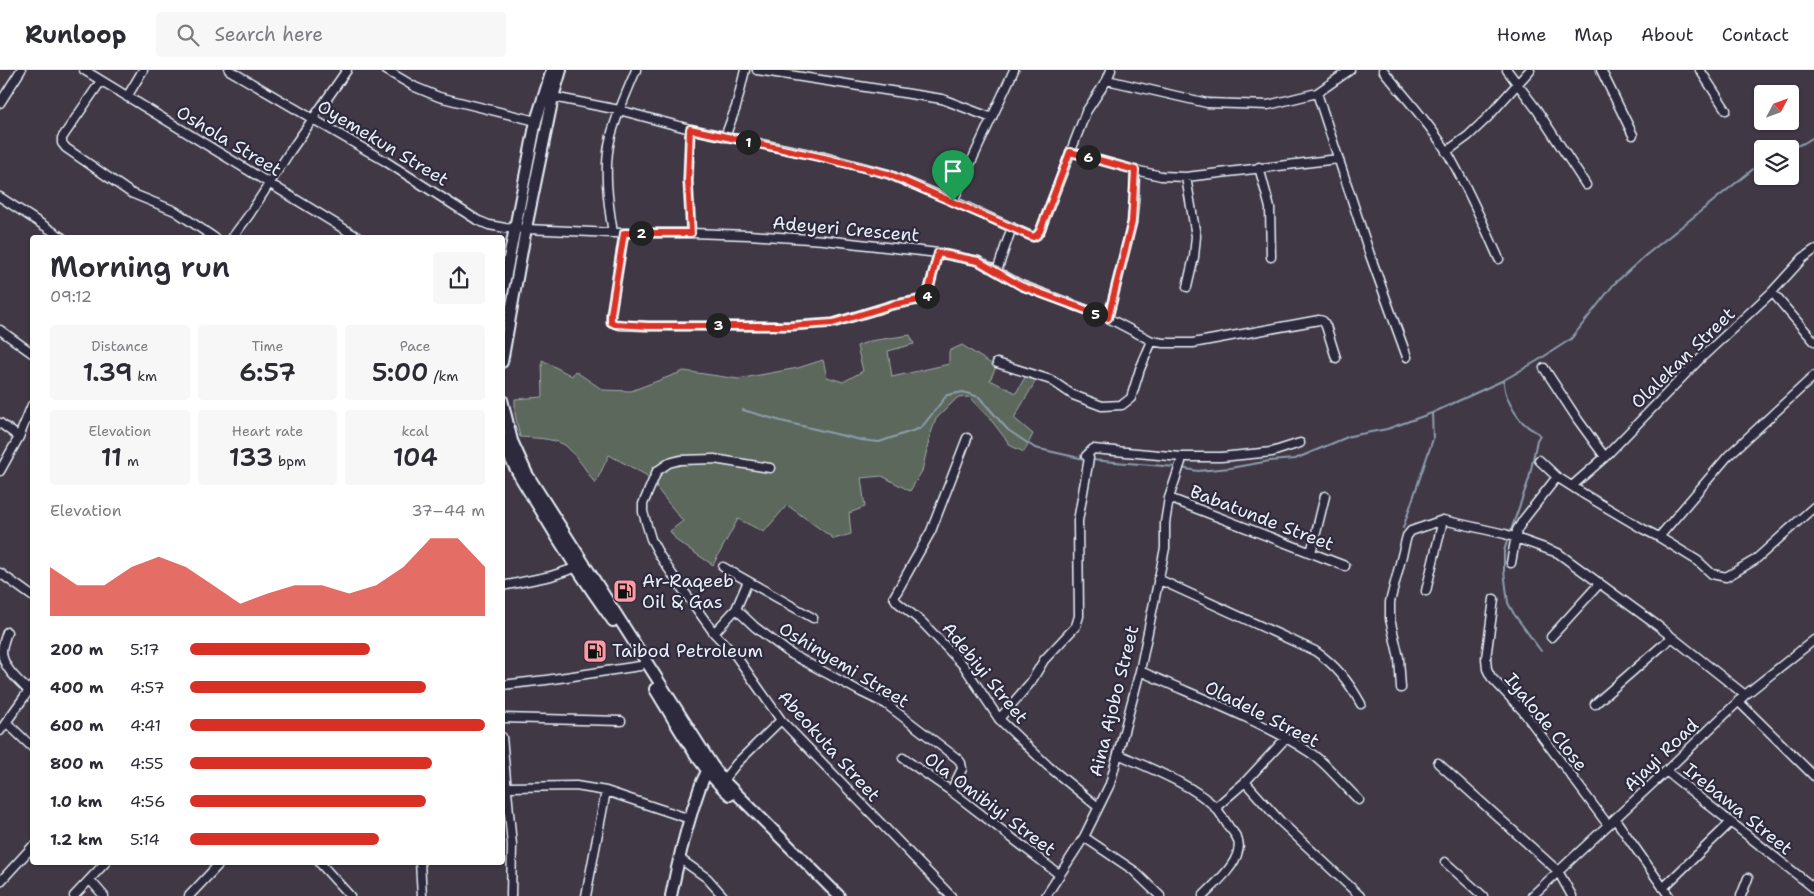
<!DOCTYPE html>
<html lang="en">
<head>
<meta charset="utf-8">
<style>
	:root { --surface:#fff; --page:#f7f7f7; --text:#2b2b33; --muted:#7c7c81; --line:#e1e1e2; --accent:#d93025 }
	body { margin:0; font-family:"Shantell Sans",sans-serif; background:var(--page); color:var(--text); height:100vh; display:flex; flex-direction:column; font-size:19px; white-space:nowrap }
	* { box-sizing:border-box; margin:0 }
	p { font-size:16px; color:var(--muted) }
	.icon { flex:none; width:28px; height:28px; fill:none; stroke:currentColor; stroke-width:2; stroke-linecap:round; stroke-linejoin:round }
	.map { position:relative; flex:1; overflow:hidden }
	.details { position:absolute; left:30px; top:165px; width:475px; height:630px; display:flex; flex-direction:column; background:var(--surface); border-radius:5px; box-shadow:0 1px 4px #0004 }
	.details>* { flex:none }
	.needle { width:32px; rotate:49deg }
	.controls { position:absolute; left:1754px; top:15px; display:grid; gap:10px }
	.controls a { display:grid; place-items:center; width:45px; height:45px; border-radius:5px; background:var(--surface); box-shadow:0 1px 4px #0004; font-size:25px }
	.pin { position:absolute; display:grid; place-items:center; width:42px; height:42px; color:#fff; margin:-51px -21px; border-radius:50% 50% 50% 0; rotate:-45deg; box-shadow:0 0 5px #0007 }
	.pin .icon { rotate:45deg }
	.km { position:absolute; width:25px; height:25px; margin:-12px; border-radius:50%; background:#222; color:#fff; font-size:14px; line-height:25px; text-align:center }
	.round { display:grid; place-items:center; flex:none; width:52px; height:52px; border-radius:5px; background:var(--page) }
	.head { display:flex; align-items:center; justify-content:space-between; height:85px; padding:0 20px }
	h1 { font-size:28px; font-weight:600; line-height:38px }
	.figures { display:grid; grid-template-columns:repeat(3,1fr); gap:8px; height:85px; padding:5px 20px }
	.figures div { display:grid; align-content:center; border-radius:5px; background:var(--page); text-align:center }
	.figures b { font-size:25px; font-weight:600 }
	.figures small { font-size:14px; font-weight:400 }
	.figures p { font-size:14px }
	.chart { height:140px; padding:10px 20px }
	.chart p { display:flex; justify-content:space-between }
	.chart svg { width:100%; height:90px; margin-top:5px; fill:var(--accent); opacity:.7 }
	ul { padding:0 20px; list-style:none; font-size:16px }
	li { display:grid; grid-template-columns:80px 60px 1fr; align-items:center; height:38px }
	li i { height:12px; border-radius:6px; background:var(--accent) }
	header { display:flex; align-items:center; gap:30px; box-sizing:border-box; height:70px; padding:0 25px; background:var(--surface); border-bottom:1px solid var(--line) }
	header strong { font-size:24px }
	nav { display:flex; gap:28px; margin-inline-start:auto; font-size:18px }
	.search { width:350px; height:45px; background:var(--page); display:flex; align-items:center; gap:12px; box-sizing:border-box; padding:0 18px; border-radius:5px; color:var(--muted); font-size:19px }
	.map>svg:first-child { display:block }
	.green { fill:#5b675c; stroke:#a2acaa }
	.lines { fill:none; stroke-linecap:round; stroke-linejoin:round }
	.stream { stroke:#8d9eae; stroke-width:2 }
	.street-casing { stroke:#e8f1f8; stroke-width:11 }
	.secondary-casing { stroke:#e8f1f8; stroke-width:14 }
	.street { stroke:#2f2a3d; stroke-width:8 }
	.secondary { stroke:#2f2a3d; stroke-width:10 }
	.route-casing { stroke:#fff; stroke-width:10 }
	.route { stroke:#d93025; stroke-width:6 }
	.labels { text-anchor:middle; stroke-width:4.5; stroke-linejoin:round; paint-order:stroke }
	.street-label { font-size:18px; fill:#e8f1f8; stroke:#2f2a3d }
	.poi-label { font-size:18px; fill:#e8f1f8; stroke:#2f2a3d; text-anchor:start }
</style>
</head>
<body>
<header>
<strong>Runloop</strong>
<div class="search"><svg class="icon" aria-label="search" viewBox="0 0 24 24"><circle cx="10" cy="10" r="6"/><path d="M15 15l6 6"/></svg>Search here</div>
<nav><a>Home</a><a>Map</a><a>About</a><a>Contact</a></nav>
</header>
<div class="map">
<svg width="1814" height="826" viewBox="0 0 1814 826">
	<rect width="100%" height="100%" fill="#413846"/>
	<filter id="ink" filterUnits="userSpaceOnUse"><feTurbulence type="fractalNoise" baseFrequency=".02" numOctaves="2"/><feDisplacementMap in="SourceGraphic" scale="10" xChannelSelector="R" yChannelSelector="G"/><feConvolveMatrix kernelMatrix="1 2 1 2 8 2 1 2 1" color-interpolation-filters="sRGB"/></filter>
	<g filter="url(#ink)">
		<path class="green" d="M910,265L914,274L888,281L892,307L949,294V281L962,275L996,297L990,310L1016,323L1028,302L1038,307L1014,348L1033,364L1024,382L1011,376L991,350L969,327L957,328L936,349L930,366L922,401L910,421L882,406L861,408L865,437L849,443L851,464L834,469L787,435L764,462L738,449L713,495L677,471L670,461L683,451L646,405L609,385L595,414C590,405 572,379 563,374C551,368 533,368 520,367L515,344V329L543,327L542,290L572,306L575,301L603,320L631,321L684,301L738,309L798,298L823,290L827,307L843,312L863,301L857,276L870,271Z"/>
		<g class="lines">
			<path class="stream" d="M1788,79L1804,73L1814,67
				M1504,310C1503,324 1515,347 1527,356C1531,360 1535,360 1540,365L1537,370L1529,409L1510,463
				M743,340L781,351L861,370L879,372L921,358L947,325L963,322L979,327L1008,360L1035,378L1084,389
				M1091,390L1176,397
				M1181,398L1198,401L1230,398L1270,391L1295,389L1350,366L1387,359L1432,343L1504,310L1537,291L1571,269L1614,214L1646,185L1762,92
				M1403,458L1433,369L1432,343
				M1508,468L1504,481V501L1508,533L1514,544L1541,581"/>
			<g class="street-casing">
				<path id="street" d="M84,0L359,168
					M229,0L385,91L477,150L489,155L505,158L613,163H691L749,165L824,170L938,183L978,191L1021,215L1108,248L1152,271L1163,273H1193L1319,250L1323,251L1326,256L1336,288
					M386,0L415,17L439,27L536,51
					M757,0L942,29L992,48
					M1383,0C1404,26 1430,54 1447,82C1467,116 1483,153 1499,189
					M1507,0L1537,40L1586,115
					M1601,0L1633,65
					M1700,0L1726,40
					M1107,10L1207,33L1268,35L1317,23L1350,0
					M101,11L62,68V73L66,78L131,123L175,141L215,168
					M1317,23L1370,185L1407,287
					M127,27L143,0
					M553,27L619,40L690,59L824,87L888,104L953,131L1033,167L1037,165L1040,161L1086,42L1107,10L1111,0
					M0,33L21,0
					M690,59L688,111L691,163
					M725,67L736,37L745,0
					M1070,82L1135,100L1134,132L1132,153L1108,248
					M1446,82L1468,66L1487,48L1530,0
					M1259,97L1270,138L1271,187
					M1135,100L1161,106L1186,107L1338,89
					M1186,107L1196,166L1194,187L1187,217
					M0,127L63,168
					M953,131L1014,0
					M613,163C608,133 603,96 611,66C617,43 627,22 636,0
					M624,163L611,244V252L620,255L648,256H790L833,253L892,235L923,229L928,223L938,183
					M232,168L249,145L289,83L347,0
					M997,201L1012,157
					M1772,222L1814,271
					M0,260L32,283
					M997,293L1051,310L1073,325L1102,336L1122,335L1131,328L1140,299L1152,271
					M1544,298L1578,350L1605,387
					M0,353L19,367
					M967,368L931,461L894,527L897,532L922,552L964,596L999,649L1048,696L1098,737
					M1539,390L1557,407L1587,426L1643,459L1659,467L1698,491L1712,504L1726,507L1755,490L1814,437
					M770,398L714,389L680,390L669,393L657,401L643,434V442L651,469L660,486L678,513L714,563L736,586L781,650L951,826
					M0,401L19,367L32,335
					M1572,416L1605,387L1701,288L1772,222L1803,188L1814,180
					M1169,428L1345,496
					M1659,467L1728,386L1814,306
					M1311,483L1325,426
					M1511,493L1517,460L1524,449L1557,407
					M723,497L813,548
					M0,503L32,526
					M1158,509L1315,581C1336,595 1349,612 1361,634
					M502,516L551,506L575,498
					M1426,521L1443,450
					M1494,529L1486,588L1487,599L1491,607L1523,641L1608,755
					M736,539L755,557L791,584L861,622L886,634L958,689L961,693L962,699L951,721
					M7,562C5,568 2,576 2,582C3,598 18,610 29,621
					M714,563L736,539L748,511
					M1551,567L1599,514
					M1140,601C1195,626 1254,647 1306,680C1326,692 1341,713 1359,730
					M502,615L546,610L640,596
					M1401,618L1399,588L1390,549V532L1407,466L1411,461L1443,450L1505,464L1558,483L1658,556L1745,625
					M1738,631L1814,706
					M1595,634L1672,567
					M502,648L621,651
					M999,649L1031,612L1044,590L1076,556L1079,546L1078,451L1089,388L1086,386L1093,379L1181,387H1221L1272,382L1300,373
					M7,653L32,677
					M0,661L32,616
					M502,667L512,775L511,826
					M1118,684C1147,697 1194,715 1216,738C1221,744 1225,751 1229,757C1235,764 1241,771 1238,781C1235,797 1214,815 1203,826
					M903,688L951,721L1060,805
					M1438,693L1558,801L1572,826
					M1666,701L1814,818
					M1245,712L1280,751L1360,826
					M720,714L737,693L781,650
					M508,717L576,716L606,721L690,749
					M1215,738L1245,712L1285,669
					M1615,749L1669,826
					M1084,767L1133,800L1160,826
					M679,788L707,808L723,826
					M319,792L350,826
					M420,792L422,826
					M1445,792L1483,826
					M90,810L104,826
					M0,812L32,777
					M1663,818L1730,753
					M74,826L106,792
					M189,826L221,792
					M586,826L606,721
					M1046,826L1084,767L1110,714L1140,601L1165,478V453L1169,428L1181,392V387
					M1532,826L1666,701L1745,625L1814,570
					M1741,826L1748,808"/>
			</g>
			<g class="secondary-casing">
				<path id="secondary" d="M502,224L536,51L552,0
					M502,292L526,158L553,27L561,0
					M502,330L512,371L527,404L712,695L723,710L839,826
					M502,368C511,394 526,417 540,439C563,478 587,515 613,551
					M655,619C676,653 700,699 730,725
					M671,826C677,796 684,767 693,738C698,724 701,709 710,698"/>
			</g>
			<use href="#street" class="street"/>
			<use href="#secondary" class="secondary"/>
		</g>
	</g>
	<g class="lines" filter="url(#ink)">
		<g class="route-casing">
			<path id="route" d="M690,59L824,88L888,104L1033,167L1037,165L1040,161L1070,82L1135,100L1132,152L1108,248L1021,216L978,191L938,183L928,223L924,229L892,235L833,253L790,256H648L615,254L611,252V244L624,163H691L688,111Z"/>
		</g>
		<use href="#route" class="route"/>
	</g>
	<defs>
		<g id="fuel-square" transform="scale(1.25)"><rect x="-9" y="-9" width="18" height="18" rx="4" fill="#ff9aa2" stroke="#2f2a3d"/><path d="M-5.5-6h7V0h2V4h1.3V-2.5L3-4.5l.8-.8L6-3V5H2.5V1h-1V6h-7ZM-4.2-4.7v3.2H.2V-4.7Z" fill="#111"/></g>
	</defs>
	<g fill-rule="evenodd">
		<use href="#fuel-square" x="625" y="521"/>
		<use href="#fuel-square" x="595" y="581"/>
	</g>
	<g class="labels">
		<g class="street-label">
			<text transform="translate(229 71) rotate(31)" y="6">Oshola Street</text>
			<text transform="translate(383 73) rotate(31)" y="6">Oyemekun Street</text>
			<text transform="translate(846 159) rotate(5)" y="6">Adeyeri Crescent</text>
			<text transform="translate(1683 288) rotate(-44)" y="6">Olalekan Street</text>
			<text transform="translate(1262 448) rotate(21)" y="6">Babatunde Street</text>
			<text transform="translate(844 595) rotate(31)" y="6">Oshinyemi Street</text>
			<text transform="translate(985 603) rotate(51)" y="6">Adebiyi Street</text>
			<text transform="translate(1114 631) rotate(-76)" y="6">Aina Ajobo Street</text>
			<text transform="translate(1262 644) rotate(27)" y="6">Oladele Street</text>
			<text transform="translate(1546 652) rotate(51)" y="6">Iyalode Close</text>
			<text transform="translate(829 676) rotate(48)" y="6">Abeokuta Street</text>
			<text transform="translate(1661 685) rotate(-44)" y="6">Ajayi Road</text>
			<text transform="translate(990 734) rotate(37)" y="6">Ola Omibiyi Street</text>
			<text transform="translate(1738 739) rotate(39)" y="6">Irebawa Street</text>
		</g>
		<g class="poi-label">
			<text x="642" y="517">Ar-Raqeeb<tspan x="642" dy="21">Oil &amp; Gas</tspan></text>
			<text x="612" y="587">Taibod Petroleum</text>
		</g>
	</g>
</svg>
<div class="controls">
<a><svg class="needle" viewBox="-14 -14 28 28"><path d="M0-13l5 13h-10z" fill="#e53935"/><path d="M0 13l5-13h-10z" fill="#7c7c81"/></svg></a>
<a><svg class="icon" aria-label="layers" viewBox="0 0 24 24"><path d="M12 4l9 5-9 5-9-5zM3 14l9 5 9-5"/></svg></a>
</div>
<div class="pin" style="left:953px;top:131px;background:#1e9e55"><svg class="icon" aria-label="arrive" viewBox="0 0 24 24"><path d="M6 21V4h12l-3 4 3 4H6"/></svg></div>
<b class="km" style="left:748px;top:72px">1</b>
<b class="km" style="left:641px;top:163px">2</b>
<b class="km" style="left:718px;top:255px">3</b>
<b class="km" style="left:927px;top:226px">4</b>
<b class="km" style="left:1095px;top:244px">5</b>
<b class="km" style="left:1088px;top:87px">6</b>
<section class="details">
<div class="head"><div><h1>Morning run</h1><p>09:12</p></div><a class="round"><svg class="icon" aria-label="share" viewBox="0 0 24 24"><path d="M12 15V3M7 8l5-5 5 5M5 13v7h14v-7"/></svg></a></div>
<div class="figures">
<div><p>Distance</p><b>1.39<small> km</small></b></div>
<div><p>Time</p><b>6:57</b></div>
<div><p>Pace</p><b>5:00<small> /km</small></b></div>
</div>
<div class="figures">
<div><p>Elevation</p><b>11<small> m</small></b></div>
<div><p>Heart rate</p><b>133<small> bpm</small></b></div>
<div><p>kcal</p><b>104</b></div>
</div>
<div class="chart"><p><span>Elevation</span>37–44 m</p>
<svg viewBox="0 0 160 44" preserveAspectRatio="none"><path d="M0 44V20L10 29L20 29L30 20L40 15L50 20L60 29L70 38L80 33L90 29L100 29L110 33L120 29L130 20L140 6L150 6L160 20V44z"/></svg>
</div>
<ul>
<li><b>200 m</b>5:17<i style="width:61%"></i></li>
<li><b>400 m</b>4:57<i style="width:80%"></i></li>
<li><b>600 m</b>4:41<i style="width:100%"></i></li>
<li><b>800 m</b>4:55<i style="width:82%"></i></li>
<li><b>1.0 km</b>4:56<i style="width:80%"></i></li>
<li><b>1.2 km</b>5:14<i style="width:64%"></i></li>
</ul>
</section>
</div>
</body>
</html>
